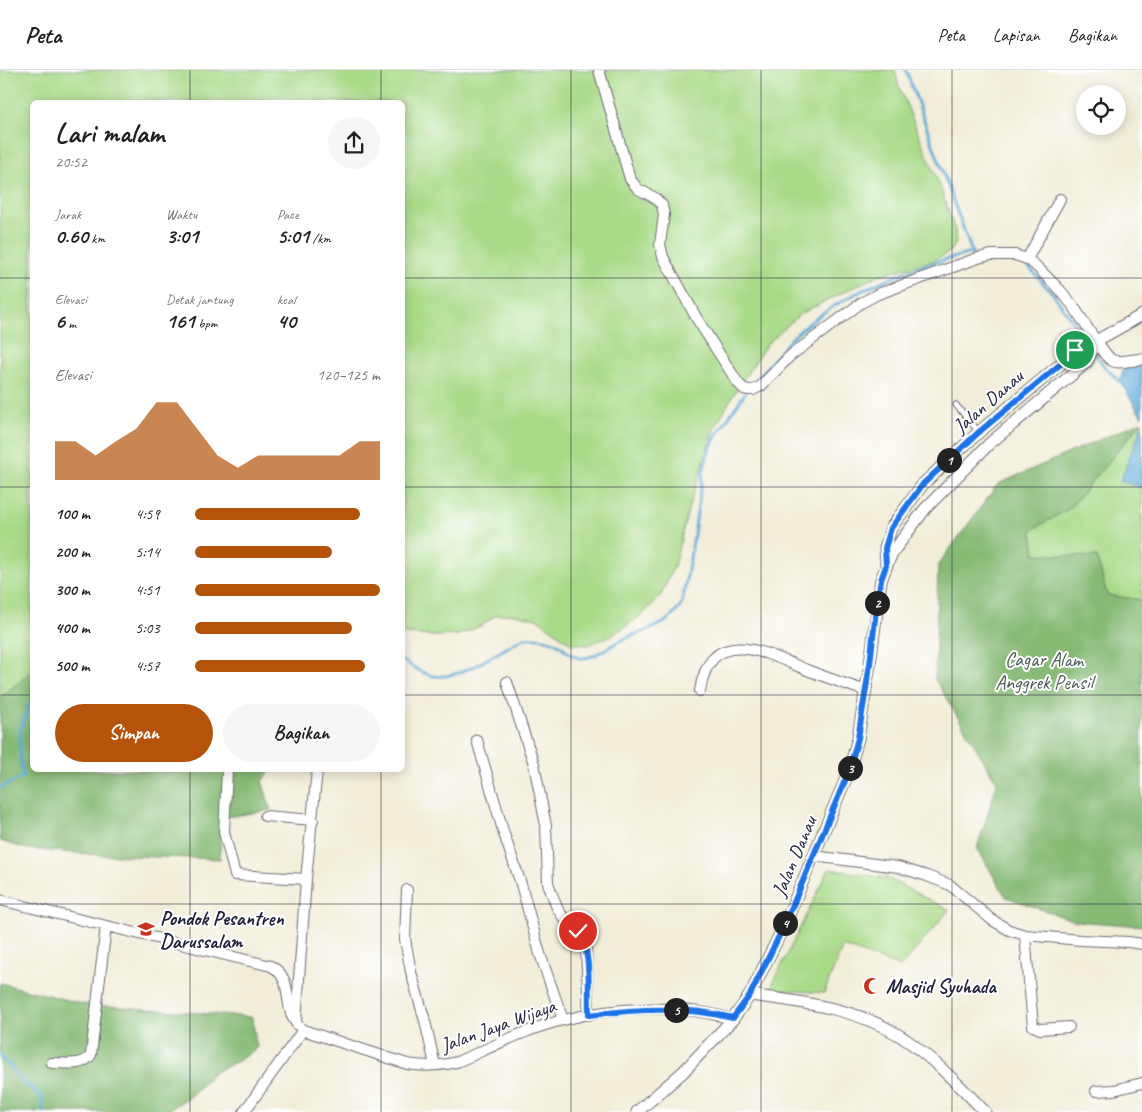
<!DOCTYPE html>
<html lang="id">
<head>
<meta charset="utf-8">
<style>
	:root { --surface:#fff; --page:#f6f6f6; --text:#202124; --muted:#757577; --line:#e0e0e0; --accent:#b45309 }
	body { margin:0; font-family:Caveat,sans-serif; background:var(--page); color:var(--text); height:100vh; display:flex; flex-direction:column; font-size:19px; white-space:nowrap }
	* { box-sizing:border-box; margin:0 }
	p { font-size:16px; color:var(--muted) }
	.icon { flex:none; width:28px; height:28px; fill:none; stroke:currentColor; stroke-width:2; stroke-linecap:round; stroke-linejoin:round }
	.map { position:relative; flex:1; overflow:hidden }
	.sheet { position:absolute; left:30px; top:30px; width:375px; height:672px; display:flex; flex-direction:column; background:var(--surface); border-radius:8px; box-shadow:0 2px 12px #0003 }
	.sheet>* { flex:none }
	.buttons { position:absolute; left:1076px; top:15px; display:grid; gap:10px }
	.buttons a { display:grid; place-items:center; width:50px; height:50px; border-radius:50%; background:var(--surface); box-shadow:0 2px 12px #0003; font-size:25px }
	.pin { position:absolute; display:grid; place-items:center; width:42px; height:42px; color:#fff; margin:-21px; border:2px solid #fff; border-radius:50%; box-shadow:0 1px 5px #0007 }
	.km { position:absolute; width:25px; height:25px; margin:-12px; border-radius:50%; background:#222; color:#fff; font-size:14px; line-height:25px; text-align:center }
	.round { display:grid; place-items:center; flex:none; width:52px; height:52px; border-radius:26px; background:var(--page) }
	.summary { display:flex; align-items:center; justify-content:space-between; height:85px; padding:0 25px }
	h1 { font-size:28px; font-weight:600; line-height:38px }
	.figures { display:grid; grid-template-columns:repeat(3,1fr); gap:8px; height:85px; padding:5px 25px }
	.figures div { display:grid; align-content:center }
	.figures b { font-size:21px; font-weight:600 }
	.figures small { font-size:14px; font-weight:400 }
	.figures p { font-size:14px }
	.chart { height:140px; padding:10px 25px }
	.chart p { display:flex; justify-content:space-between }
	.chart svg { width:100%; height:90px; margin-top:5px; fill:var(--accent); opacity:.7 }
	.cta { display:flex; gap:10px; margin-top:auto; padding:10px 25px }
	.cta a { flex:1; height:58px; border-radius:30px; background:var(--accent); color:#fff; font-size:20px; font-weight:600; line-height:58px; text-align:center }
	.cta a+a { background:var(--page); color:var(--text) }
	ul { padding:0 25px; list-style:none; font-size:16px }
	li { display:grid; grid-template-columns:80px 60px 1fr; align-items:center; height:38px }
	li i { height:12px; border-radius:6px; background:var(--accent) }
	header { display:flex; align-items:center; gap:30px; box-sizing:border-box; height:70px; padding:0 25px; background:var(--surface); border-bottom:1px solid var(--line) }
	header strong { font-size:24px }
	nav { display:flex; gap:28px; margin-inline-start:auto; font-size:18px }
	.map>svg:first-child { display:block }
	.green { fill:#a9da88; stroke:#667e62 }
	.forest { fill:#86ba74; stroke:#546e58 }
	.water { fill:#60abd8; stroke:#41668a }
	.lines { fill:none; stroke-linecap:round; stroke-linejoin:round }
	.stream { stroke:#60abd8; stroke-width:3 }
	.service-casing { stroke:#6a6972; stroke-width:7 }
	.minor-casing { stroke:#6a6972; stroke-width:12 }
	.tertiary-casing { stroke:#6a6972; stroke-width:13 }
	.service { stroke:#fff; stroke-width:5 }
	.minor { stroke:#fff; stroke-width:10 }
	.tertiary { stroke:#fff; stroke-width:11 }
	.route-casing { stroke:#fff; stroke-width:10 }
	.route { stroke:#1a73e8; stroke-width:6 }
	.grid { fill:none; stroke:#22223b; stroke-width:1; stroke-opacity:0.55 }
	.labels { text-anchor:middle; stroke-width:4; stroke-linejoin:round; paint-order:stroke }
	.street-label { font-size:20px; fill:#22223b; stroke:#fff }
	.park-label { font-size:20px; fill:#4a5952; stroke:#fff }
	.poi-label { font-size:20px; font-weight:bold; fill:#22223b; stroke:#fff; text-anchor:start }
</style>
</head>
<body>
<header>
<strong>Peta</strong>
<nav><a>Peta</a><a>Lapisan</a><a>Bagikan</a></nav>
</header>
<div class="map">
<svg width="1142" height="1042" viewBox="0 0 1142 1042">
	<rect width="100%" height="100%" fill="#fff"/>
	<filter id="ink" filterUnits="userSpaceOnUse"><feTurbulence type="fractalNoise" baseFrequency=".02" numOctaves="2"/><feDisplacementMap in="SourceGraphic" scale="10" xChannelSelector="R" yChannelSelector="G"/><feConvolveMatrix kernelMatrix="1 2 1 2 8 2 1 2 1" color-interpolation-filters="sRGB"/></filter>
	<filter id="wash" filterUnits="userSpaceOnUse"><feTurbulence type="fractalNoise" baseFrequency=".0096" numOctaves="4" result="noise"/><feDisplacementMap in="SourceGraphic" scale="20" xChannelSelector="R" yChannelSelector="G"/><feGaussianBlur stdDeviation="1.12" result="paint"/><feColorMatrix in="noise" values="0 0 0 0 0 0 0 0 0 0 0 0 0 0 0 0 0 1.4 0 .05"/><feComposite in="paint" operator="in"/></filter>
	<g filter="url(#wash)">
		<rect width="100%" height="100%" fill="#f1edd8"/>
		<path class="green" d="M0,0H895L898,14L941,119L955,161L956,174L948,183L933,191L876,206L800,244L766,275L732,327L714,359L689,437L674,496L661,525L643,544L614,564L588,575L570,573L538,549L513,544L496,545L481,556L458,565L435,566L403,564L402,32H32V601L0,628Z
			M1142,352V530L1107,525L1097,487L1035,484L1032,460L1070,438Z
			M829,799L887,808L949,840L901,897L843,876L824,923L770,919Z"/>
		<path class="forest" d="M1142,351L1070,438L1032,460L1035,484L1097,487L1107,525L1142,530V856L1075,851L1006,827L977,778L997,713L935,609L938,495L998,414Z
			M32,601V700H272L262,711L271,740L221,748L220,789L99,785L27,779L0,771V628Z
			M0,913L83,934L252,947L257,978L238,991L215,1002L189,1027L166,1042H0Z"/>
		<path class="water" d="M1142,289V347L1120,312L1125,291Z
			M1142,355V418L1120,411Z"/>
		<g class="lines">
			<path class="stream" d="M906,0L974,188
				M983,191L1010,190L1026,194L1054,225L1088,273
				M1094,282L1104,296L1120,312
				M752,316C766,299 779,281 794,266C831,232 876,212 923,196C939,191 956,187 971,183
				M402,590C412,596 422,604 433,606C460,611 500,580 524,568C538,567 549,568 561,576C567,581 572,587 580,588C595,589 609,576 622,570C645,559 669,558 682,533L693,471L703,401L708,383L716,366L745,323
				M0,718L23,707L20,689V660L29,634L32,632
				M0,985L23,1012L42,1027L43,1042"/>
		</g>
	</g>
	<g filter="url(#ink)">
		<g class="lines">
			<g class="service-casing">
				<path id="service" d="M956,335L979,362"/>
			</g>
			<g class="minor-casing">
				<path id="minor" d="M599,0L630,109L638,119L655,128L662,135L664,145L660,174L663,187L697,249L738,313L744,319L749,320H753L761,316L790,286L861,233L878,224L925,207L978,188L991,185H1015L1027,189L1035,195L1060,220L1074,237L1096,271
					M1027,189L1060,129
					M507,612L534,694L546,756L548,813L557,838L563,847L582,866L586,877L589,945
					M700,621C710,553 767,583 807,600C827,608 846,614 866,621
					M477,670L504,764L521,814L540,884L563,950
					M227,700L224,762L235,805L306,809
					M265,746L313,750
					M814,786L898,797L927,806L950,815L992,850L1009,860L1025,865L1081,870L1129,872L1142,874
					M407,820L405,869L411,902L425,951L435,995
					M0,830L271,896C298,911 278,941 303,960L407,994C424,997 440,996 457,992C492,977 526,959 563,950C617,936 680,934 733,949
					M1025,865L1033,956L1040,959L1069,957
					M296,952L306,809L317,700
					M52,993C65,993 83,997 91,985L106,856
					M1096,1021L1114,1020L1142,1013
					M244,1042L303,960"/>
			</g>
			<g class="tertiary-casing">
				<path id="tertiary" d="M1096,271C1114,297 1111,293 1142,289
					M886,494L885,478L891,458L923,414L979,362L1063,292L1075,280L1096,271L1142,245
					M750,925C800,932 852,937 897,964C924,980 963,1018 985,1042
					M637,1042L683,1002L733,949L750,925L784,856L849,701L858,668L870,594L881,510L892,483L925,439L989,374L1087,292L1096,271"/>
			</g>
			<use href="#service" class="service"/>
			<use href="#minor" class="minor"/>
			<use href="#tertiary" class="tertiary"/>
		</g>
	</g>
	<g class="lines" filter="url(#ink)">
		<g class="route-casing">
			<path id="route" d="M578,861C592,878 588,922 589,945C637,939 686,936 733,948L750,925L784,856L849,701L858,668L870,594L877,531L881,510L886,496L885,478L891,458L923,414L979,362L1063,292L1075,280"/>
		</g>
		<use href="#route" class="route"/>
	</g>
	<path class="grid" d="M190,0V32M381,0V32M571,0V1042M761,0V1042M952,0V1042M0,208H32M402,208H1142M0,417H32M402,417H1142M0,625H32M402,625H1142M190,700V1042M381,700V1042M0,834H1142"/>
	<defs>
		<g id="school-bare" transform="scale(1.35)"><path d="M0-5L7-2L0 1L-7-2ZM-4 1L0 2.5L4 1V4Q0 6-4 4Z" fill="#c8321e" stroke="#fff" stroke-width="2.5" paint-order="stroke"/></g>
		<g id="mosque-bare" transform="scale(1.35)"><path d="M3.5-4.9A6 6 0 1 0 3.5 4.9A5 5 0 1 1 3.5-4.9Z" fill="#c8321e" stroke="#fff" stroke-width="2.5" paint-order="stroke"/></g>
	</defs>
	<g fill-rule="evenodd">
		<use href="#school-bare" x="146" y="859"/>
		<use href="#mosque-bare" x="872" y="916"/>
	</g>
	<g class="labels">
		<g class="street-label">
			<text transform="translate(988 331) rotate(-41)" y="7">Jalan Danau</text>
			<text transform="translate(794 786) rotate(-67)" y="7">Jalan Danau</text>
			<text transform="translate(498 955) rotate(-20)" y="7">Jalan Jaya Wijaya</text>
		</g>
		<g class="park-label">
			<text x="1044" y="596">Cagar Alam<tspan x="1044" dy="23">Anggrek Pensil</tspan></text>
		</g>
		<g class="poi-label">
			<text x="160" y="855">Pondok Pesantren<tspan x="160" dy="23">Darussalam</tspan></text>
			<text x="886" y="923">Masjid Syuhada</text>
		</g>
	</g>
</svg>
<div class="buttons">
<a><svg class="icon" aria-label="locate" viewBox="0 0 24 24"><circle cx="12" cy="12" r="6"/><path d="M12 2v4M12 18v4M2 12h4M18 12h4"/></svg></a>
</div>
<div class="pin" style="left:1075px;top:280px;background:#1e9e55"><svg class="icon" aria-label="arrive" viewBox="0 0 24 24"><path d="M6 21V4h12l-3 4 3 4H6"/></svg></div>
<div class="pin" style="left:578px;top:861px;background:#d93025"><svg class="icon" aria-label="check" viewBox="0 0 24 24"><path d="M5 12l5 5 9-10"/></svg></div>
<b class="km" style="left:949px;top:390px">1</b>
<b class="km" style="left:877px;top:533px">2</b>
<b class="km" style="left:850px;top:698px">3</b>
<b class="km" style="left:785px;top:853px">4</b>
<b class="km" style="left:676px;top:940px">5</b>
<section class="sheet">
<div class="summary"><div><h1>Lari malam</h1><p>20:52</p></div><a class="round"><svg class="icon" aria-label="share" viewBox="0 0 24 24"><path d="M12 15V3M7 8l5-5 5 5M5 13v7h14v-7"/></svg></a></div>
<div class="figures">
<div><p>Jarak</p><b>0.60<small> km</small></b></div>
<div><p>Waktu</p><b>3:01</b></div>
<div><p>Pace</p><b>5:01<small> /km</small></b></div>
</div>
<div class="figures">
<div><p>Elevasi</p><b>6<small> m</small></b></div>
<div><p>Detak jantung</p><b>161<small> bpm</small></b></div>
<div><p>kcal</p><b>40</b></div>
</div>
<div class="chart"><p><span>Elevasi</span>120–125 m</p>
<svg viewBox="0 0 160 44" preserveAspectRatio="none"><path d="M0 44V25L10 25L20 32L30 25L40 19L50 6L60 6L70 19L80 32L90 38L100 32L110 32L120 32L130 32L140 32L150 25L160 25V44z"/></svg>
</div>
<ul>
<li><b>100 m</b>4:59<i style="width:89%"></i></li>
<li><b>200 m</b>5:14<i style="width:74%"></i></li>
<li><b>300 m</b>4:51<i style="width:100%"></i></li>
<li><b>400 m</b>5:03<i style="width:85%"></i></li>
<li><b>500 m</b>4:57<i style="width:92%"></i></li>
</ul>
<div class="cta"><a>Simpan</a><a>Bagikan</a></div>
</section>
</div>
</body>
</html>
